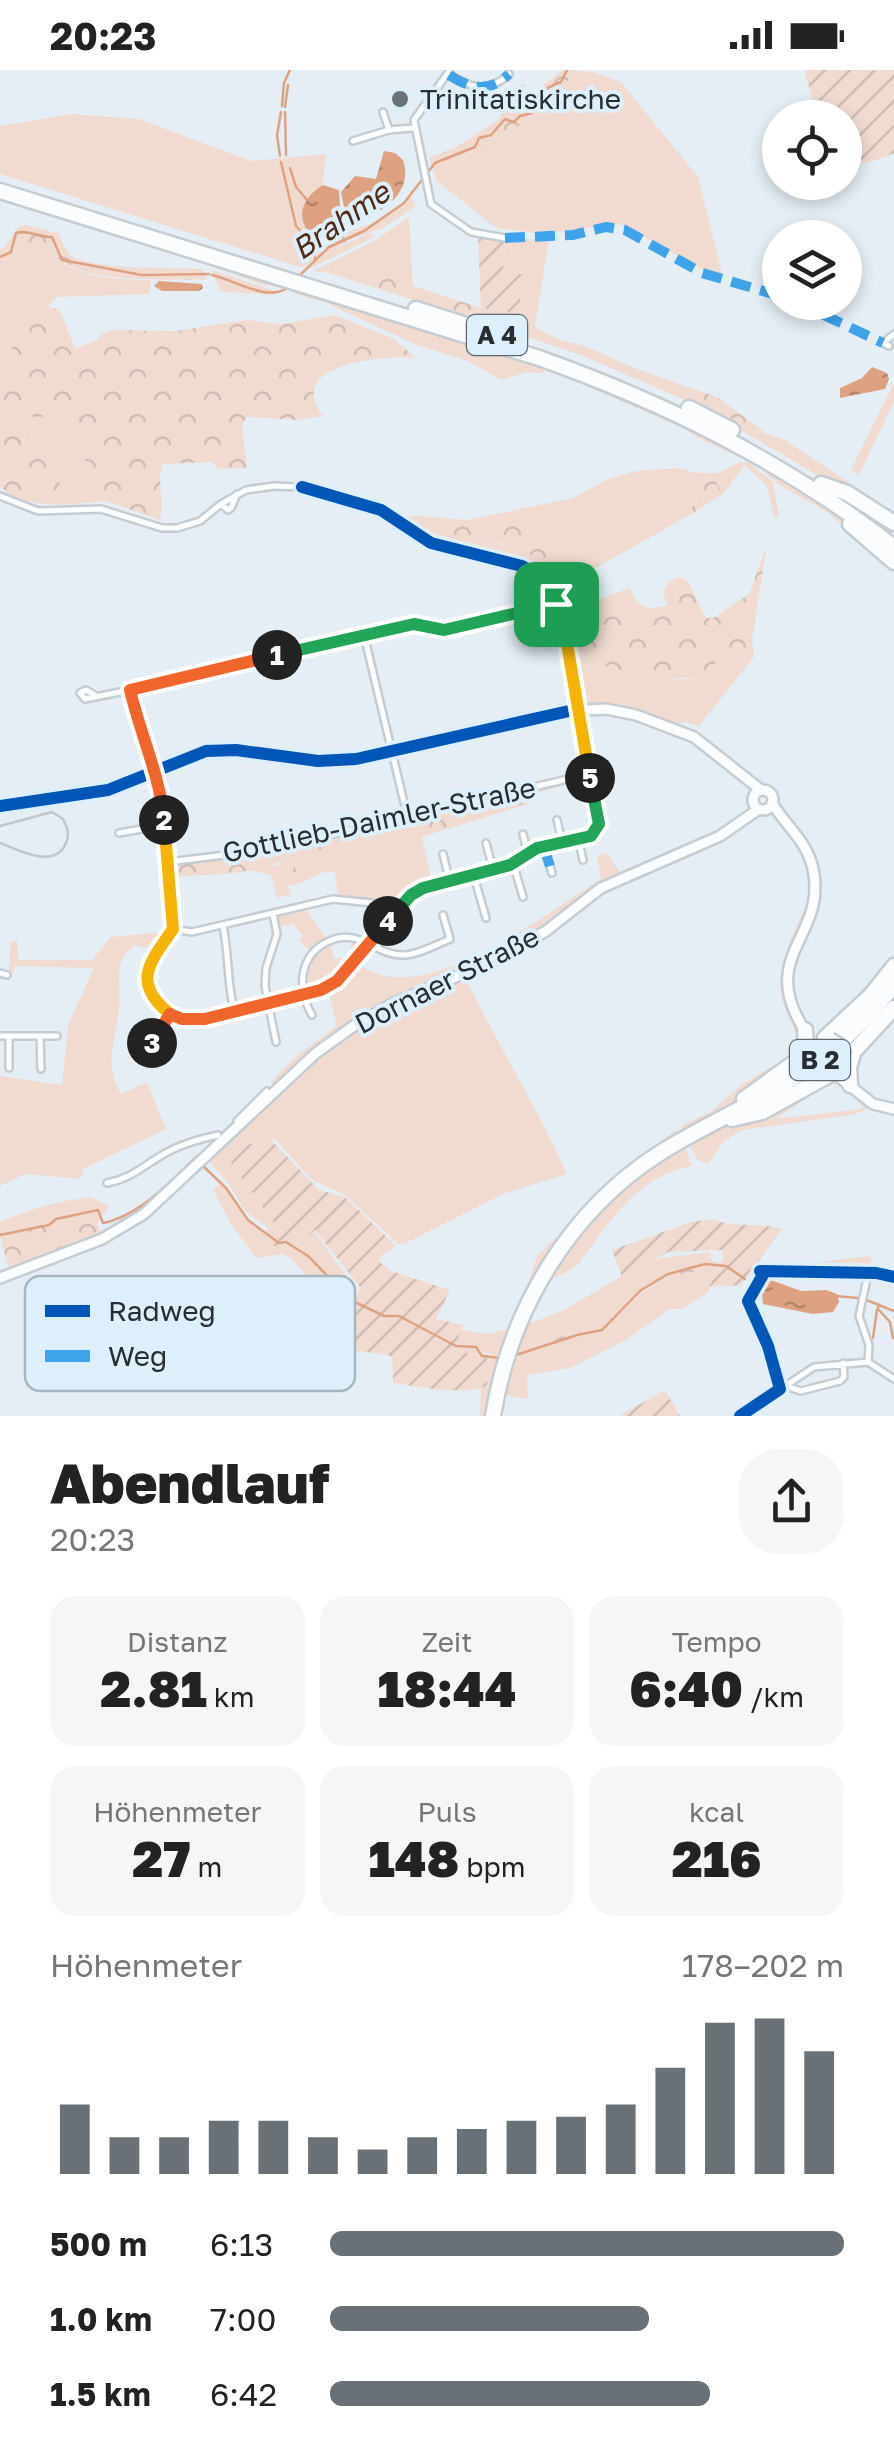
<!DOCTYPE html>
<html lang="de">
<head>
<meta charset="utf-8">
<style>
	:root { --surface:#fff; --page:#f6f6f6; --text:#222; --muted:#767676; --accent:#6a7176 }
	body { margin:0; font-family:"Golos Text",sans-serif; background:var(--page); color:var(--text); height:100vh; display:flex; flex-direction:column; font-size:38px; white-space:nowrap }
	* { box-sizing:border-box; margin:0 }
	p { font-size:32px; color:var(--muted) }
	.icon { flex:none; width:55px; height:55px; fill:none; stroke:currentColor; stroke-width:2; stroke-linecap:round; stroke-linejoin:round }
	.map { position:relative; height:1346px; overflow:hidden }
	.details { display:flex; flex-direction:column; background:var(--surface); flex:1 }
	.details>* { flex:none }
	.buttons { position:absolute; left:762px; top:30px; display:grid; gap:20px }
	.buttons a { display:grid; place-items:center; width:100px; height:100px; border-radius:50%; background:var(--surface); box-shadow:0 5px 15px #0003; font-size:50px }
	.pin { position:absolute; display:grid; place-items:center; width:85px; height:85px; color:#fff; margin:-42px; border-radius:20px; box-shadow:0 5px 15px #0006 }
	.km { position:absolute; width:50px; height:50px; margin:-25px; border-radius:50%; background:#222; color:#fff; font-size:28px; line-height:50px; text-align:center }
	.round { display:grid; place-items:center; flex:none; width:105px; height:105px; border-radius:40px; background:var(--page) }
	.headline { display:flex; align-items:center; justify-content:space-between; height:170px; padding:0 50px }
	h1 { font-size:55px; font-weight:800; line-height:75px }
	.metrics { display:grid; grid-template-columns:repeat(3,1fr); gap:15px; height:170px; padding:10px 50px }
	.metrics div { display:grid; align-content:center; border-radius:25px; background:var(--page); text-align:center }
	.metrics b { font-size:50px; font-weight:800 }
	.metrics small { font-size:28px; font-weight:400 }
	.metrics p { font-size:28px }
	.chart { height:280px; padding:20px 50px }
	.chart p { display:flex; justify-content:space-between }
	.chart svg { width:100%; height:180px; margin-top:10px; stroke:var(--accent); stroke-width:6 }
	ul { padding:0 50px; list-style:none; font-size:32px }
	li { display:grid; grid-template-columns:160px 120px 1fr; align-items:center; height:75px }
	li i { height:25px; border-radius:12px; background:var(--accent) }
	.status { display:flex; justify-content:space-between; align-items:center; height:70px; padding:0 50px; background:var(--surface); direction:ltr }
	.status svg { height:28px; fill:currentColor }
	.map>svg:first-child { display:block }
	.grass { fill:#f1dbd1; fill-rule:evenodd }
	.forest { fill:url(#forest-crowns) }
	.garden { fill:url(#garden-furrows) }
	.water { fill:url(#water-ripples) }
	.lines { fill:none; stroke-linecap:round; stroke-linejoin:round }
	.stream { stroke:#dea181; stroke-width:2.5 }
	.street-casing { stroke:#c4ccd2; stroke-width:10 }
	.secondary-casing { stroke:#c4ccd2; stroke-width:14 }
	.highway-casing { stroke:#c4ccd2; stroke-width:19 }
	.street { stroke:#fbfcfe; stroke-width:5 }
	.secondary { stroke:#fbfcfe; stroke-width:9 }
	.highway { stroke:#fbfcfe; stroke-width:14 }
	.tram { stroke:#c3c5c7; stroke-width:2.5 }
	.secondary-bridge-casing { stroke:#c4ccd2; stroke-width:14; stroke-linecap:butt }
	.secondary-bridge { stroke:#fbfcfe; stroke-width:9 }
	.quiet { stroke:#3ea3eb; stroke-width:10; stroke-dasharray:20 10; stroke-linecap:butt }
	.cycleway-casing { stroke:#deeffc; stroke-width:19 }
	.cycleway { stroke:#0057b8; stroke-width:12 }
	.split-1-casing { stroke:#fff; stroke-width:20 }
	.split-2-casing { stroke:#fff; stroke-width:20 }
	.split-3-casing { stroke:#fff; stroke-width:20 }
	.split-4-casing { stroke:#fff; stroke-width:20 }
	.split-5-casing { stroke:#fff; stroke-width:20 }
	.split-6-casing { stroke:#fff; stroke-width:20 }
	.split-1 { stroke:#22a559; stroke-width:12 }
	.split-2 { stroke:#f0652b; stroke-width:12 }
	.split-3 { stroke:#f5b400; stroke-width:12 }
	.split-4 { stroke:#f0652b; stroke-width:12 }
	.split-5 { stroke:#22a559; stroke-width:12 }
	.split-6 { stroke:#f5b400; stroke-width:12 }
	.poi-dot { fill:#6a7176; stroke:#deeffc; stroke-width:4 }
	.labels { text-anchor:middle; stroke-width:8; stroke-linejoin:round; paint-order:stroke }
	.shield { fill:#deeffc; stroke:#5e676f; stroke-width:2.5 }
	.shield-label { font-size:25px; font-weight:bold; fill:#272d32 }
	.poi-label { font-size:28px; fill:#272d32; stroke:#deeffc; text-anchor:start }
	.street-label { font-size:28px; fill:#272d32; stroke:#deeffc }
	.water-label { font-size:30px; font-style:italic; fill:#4f2a15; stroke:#deeffc }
	.key { fill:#deeffc; stroke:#a7b5bf; stroke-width:2.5 }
	.key-label { font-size:28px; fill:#272d32 }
</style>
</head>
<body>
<div class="status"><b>20:23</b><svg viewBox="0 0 49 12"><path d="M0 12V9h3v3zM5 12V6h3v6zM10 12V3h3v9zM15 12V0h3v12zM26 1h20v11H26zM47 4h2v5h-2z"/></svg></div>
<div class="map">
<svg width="894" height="1346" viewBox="0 0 894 1346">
	<defs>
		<pattern id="forest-crowns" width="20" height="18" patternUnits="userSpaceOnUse" patternTransform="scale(2.5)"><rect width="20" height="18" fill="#f1dbd1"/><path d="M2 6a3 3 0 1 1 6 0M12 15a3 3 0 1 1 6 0" fill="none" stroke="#cfbcb4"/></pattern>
		<pattern id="garden-furrows" width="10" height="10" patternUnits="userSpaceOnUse" patternTransform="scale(2.5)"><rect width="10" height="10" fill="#f1dbd1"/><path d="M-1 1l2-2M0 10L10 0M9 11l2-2" fill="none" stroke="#cfbcb4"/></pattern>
		<pattern id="water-ripples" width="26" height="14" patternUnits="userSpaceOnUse" patternTransform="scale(2.5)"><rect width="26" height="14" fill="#dea181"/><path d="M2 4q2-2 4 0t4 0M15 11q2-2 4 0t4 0" fill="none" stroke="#b4846a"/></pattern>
	</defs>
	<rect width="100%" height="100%" fill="#e5eef5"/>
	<path class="grass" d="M572,0L593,2L621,12L698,107L723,207L701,199L623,155L606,154L578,160L537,163L496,158L436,110L434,103L536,46L547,24L568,14Z
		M72,44L139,49L251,91L326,84L323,115L316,119L302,153L308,161L306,172L311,176L314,190L303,198L0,104V56Z
		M0,127L284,214L266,216L200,192L0,130Z
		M409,147L413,218L342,193L327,199L328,203L313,201L376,170Z
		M369,163L374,167L309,199L319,187Z
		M506,169H549L535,257L560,270L585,276L639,300L751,359L783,369L894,442V450L703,338L581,285L465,246L481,238L518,243L524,205L503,199Z
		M34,170L48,174C62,208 119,210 151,210L149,224L57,227L48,236L18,249L11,301L0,318V191C14,186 20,174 34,170Z
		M212,200L272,220L276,225L224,222L219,219Z
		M294,217L544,295V303L527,302L501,310L468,291L417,275L324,232L295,224Z
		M894,312V332L859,405L851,400Z
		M598,315L698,358L820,432L894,494V501L827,442L779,415L757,395L698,368L683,358L593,319Z
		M73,345L78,376L106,431L73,434L60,414L50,387L22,383L27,347Z
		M740,392L749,393L773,412L779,447L775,448L766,415L745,395L723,424L713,409L694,410L697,431L691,438L693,443L573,511L570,517L573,528L586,534L629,518L637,532L582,555L601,591L618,604H632L650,612L701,608L726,582L754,587L699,656L686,652L672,654L639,641L582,634C570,600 573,560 558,527C537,480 473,488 433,470C421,465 412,455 403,446H420C444,472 473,462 502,474C518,479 532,486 549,490L561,482L527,460L520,439L573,428L608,409L636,401L678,398L698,403H718Z
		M422,767L431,809L419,812L389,839L370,829L338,825L335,802C317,800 309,813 288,816L290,825L277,828L271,805L249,800L278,795L286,786L297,790L291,804L332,795L336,774L357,769Z
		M607,783L621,804L508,880L387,933L268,1023C272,1001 318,970 337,956L328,920L358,893C419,945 549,841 601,809L597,786Z
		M807,832L811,835C797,868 778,897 787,934C792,950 801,960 803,978L731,1039L686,1064L681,1056L713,1040L742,1014L793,984C806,967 784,946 781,924C777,890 795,863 807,832Z
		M306,839L329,873L335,889L348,887L353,870L363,875L334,910L308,922L304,911L314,884L299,871L303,866L293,854L279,857L277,846Z
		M164,862L153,880L135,875C111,891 122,915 119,940C115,971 104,995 121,1024L147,1012L166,1059L83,1099L81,1109L25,1104L0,1116V1006L62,1015L68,955L94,898L14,896V904L9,900L10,873L17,870L18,890H92L111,867Z
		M466,909C498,975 537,1037 567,1104L503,1124L404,1174H398L345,1125L312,1110L274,1068L256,1081L244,1063L224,1083L275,1153L269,1158L245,1141L231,1117L208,1090C251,1049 292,1004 340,970C377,943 424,926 466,909Z
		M832,1007L868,1035L867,1038L856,1044L742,1060L724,1071L708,1094L698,1090L688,1074ZM838,1013L863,1036L861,1039L775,1049L829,1014Z
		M676,1060L680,1067L627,1103L535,1213L528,1214L537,1186L630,1096Z
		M684,1076L692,1096C636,1106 610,1152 579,1193C574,1200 560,1205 552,1209C580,1152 631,1110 684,1076Z
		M221,1112L245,1147L291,1179L313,1160L355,1218L345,1245L348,1255L342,1279L337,1282L330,1299L315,1302C316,1284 322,1271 327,1255C336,1228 306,1207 291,1188L283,1184L256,1188L231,1154L213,1120Z
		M91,1127L109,1136L97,1154L82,1144L0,1166V1152C30,1139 58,1131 91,1127Z
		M710,1182L712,1191L670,1199L649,1209L615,1234L598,1255L501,1286C484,1284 471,1274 455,1275L461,1260L487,1264L534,1252L564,1240L649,1190Z
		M871,1186L872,1202L793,1201V1195Z
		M718,1198L709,1217L710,1221L682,1239H670L626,1270L570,1298L527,1305L528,1329L489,1322V1327L493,1328L490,1346H480L481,1318L487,1315L489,1289L521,1287L576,1266L602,1262L643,1222L674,1205Z"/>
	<path class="forest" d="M563,0H572L567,14L547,24L536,46L434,103L429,87L453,79L498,50L518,15L526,14L516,38L521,40L541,16Z
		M411,127L416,136L383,158L351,169L322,188L312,186L311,176L306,172L309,166L320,180L350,161L373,153Z
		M25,155L58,163C61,169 65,179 69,184C88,201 175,197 202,199L207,210C165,207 67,219 48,174C21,167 23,182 0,191V179L5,177L17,158Z
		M334,192L342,193L481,238L465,246L328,203L329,194Z
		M48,236L60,241L75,278L96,271L101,264L113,260L176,261L247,250L281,254L334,245L394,269L416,288C383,285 283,294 323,346L297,350L247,347L242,354L247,398L219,399L211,392L163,394C156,412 165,431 160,450L106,431L78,376L73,346L27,347L22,382L50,387L60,414L73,434C50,435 16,435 0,416V318L11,301L14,252L29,242Z
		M639,300L717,327L766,363L751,359Z
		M705,406L714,409L723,424L693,443L691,438L697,431L694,410Z
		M520,439L527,460L562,483L556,491C536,489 520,480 502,473C472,462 444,473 420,446L467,450Z
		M767,475L752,569L754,587L726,582L701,608H681L660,613L618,604L601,592L581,555L637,532L650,539L667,535L663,522L668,512L679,507L688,511L705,547L712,549L749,524Z
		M582,708L583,710L534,724V732L422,767L357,769L337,774L332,795L290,804L297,791L287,786C267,806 205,804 176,807L172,797L178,793L267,782Z
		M82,1144L97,1154L102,1166L9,1199L0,1166Z
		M703,1191L721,1192L718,1198L674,1205L643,1221L602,1262L576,1266L521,1287L496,1290L453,1279L455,1275C468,1274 475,1274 484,1284L501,1286L598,1255L615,1234L649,1209L670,1199Z"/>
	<path class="garden" d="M804,0H894V83L878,90L845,96V48L818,47Z
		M478,167L506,169L503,199L524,205L518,243L481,238Z
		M244,1063L256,1081L271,1070L319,1120L345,1127L396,1176L382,1185L379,1191L391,1201L450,1220L436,1249L463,1255L454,1279L489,1289L487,1316C460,1326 421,1317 393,1313L392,1288L388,1285L342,1279L350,1242L360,1217L315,1160L290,1179L283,1171L276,1177L264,1163L274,1153L224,1083Z
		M711,1149C735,1158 757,1152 782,1159L741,1215L709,1217L723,1189L722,1180L668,1182L622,1207L612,1180L691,1152Z
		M665,1320L680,1346H619Z"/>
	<path class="water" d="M384,81L395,83L403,90C415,125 377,147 347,152L341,122L355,106L376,109Z
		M323,115L339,120L341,153L336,159L308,161C294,143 307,124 323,115Z
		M159,211L202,214L203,218L199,221H162L154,216Z
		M872,297L887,303L889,309L885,319L840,328V318L862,308Z
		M771,1210L801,1221L826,1220L837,1224L839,1232L833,1242L813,1244L763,1234L761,1215Z"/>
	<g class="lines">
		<path class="stream" d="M282,36L284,13L290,0
			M285,37L288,15
			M285,42L286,85
			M280,86L277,65L281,42
			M281,92L296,156L314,176L315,191
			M290,98L296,117L307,130
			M0,187L11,182L16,163C28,159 40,168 52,167L62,190L142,205L209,204
			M212,205C234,210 268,232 287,218
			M297,208L329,177L364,161L404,133L435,93L475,77L479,68L491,65L505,49L514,52L520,46L532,43C540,23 538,21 561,12L567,0
			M203,1096L226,1118L248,1150L279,1173L286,1172L308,1186L345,1224
			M0,1165L49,1155L56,1149L98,1140L103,1153C138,1146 170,1113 195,1088L197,1090
			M750,1212L754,1215
			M835,1226L858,1228
			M864,1229L894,1241
			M355,1232L384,1246H399L456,1276L476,1277L482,1286L500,1288
			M878,1234V1239L890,1252L893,1268
			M873,1268L877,1240
			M513,1286L577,1265L602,1260L641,1220L668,1204L705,1194L726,1196L745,1209"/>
		<g class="street-casing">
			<path id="street" d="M450,0L414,50L431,134L471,162L505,168
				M450,5C472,19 489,23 509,4
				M383,42L389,60
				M353,71L389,60L413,58
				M889,276L883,273L894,264
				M0,426L38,441L101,439L162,458H177L200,451L221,434L246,420L274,416L302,417L381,440L431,473L522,496L547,515L563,550L599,755L591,765L537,778L510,795L423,817L402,834L337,911L321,919C295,927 206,954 183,949C165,945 151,929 148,911C144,884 171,872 174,847L162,727L145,680L130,619
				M221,434L228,440L231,438L237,424
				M364,565L407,745
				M96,626L86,620L80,623L85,629L120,622L403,555L422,554L444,560L557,533
				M557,750L562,772
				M119,763L165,755
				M523,764L528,784
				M578,768L583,790
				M486,773L493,799
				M544,777L552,803
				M443,784L449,809
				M168,792L266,780L589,704
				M513,793L523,827
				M473,803L486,848
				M273,844L277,864L266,898L265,916L276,972
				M223,856C229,885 227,912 234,941
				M173,859L192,862L333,829L372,833L392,844
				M0,903L7,905
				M312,945C305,934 300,914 304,900C310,876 337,861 360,870C376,876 387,886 405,885C420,884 435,875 450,869L443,845
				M0,966H40L41,999
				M9,966V998
				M40,966H57
				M150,976L140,977L139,984L145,985L170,944
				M237,1051L267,1021
				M107,1113C131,1109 144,1095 164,1084C181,1074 199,1069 218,1065
				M760,1201L876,1203L894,1207
				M764,1203L748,1231L768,1276L780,1319
				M868,1292L894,1309
				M785,1316L801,1321L840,1311L844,1307L843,1293
				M740,1346L814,1297L868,1292L869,1275L859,1246L868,1204"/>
		</g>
		<g class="secondary-casing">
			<path id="secondary" d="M753 730a10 10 0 1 1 20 0a10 10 0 1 1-20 0Z
				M772,733C786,756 807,771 813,799C828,868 754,885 807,964
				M0,736L108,720L206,681L236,680L318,691L356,689L568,641L606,639L636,645L694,667L761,720
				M834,1003L873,1034L894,1039
				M0,1208L102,1169L144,1144L316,983L355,955L394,933L500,888L546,861L601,818L720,766L759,739"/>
		</g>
		<g class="highway-casing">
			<path id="highway" d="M0,121L539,288C668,334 786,393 894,477
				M416,239L510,269
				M689,338L732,360
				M821,414L847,423L894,453
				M850,454L894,492
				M825,968L871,925L894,896
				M800,987L806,975L805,960
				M845,991L894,938
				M850,1015L849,997L853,984
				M744,1029L809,982
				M732,1049L762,1042L829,1005
				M493,1346C510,1240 569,1141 660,1083C701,1057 746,1038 787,1012C829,987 864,953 894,915"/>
		</g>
		<use href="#street" class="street"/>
		<use href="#secondary" class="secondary"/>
		<use href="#highway" class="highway"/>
		<path class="tram" d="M0,756L52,742L63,749C67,757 70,764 66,773C55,800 19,780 0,773"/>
		<g class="secondary-bridge-casing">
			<path id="secondary-bridge" d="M831,968L841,974L846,985
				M809,986L813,998L824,1004"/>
		</g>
		<use href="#secondary-bridge" class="secondary-bridge"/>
		<path class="quiet" d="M449,5C471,19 489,23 509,4
			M505,168L573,165L606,157L625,160L702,203L780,226
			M796,232L883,273
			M544,777L552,803"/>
		<g class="cycleway-casing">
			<path id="cycleway" d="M0,736L108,720L206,681L236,680L318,691L356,689L578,639C569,589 571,524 522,496L431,473L381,440L302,417
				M760,1201L876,1203L894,1207
				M740,1346L780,1319L768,1276L748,1231L764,1203"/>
		</g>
		<use href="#cycleway" class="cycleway"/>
	</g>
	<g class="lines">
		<g class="split-1-casing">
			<path id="split-1" d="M277,585L414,554L444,560L556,534"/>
		</g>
		<g class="split-2-casing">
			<path id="split-2" d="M164,750C160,706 140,663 130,620L277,585"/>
		</g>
		<g class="split-3-casing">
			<path id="split-3" d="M152,973C149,977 147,981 144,985L139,984L138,978L150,976L170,944C130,912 151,891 173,859L164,750"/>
		</g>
		<g class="split-4-casing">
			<path id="split-4" d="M152,973L170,944L182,949H205L321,920L337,911L388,851"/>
		</g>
		<g class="split-5-casing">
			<path id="split-5" d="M388,851L411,825L423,818L510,795L537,778L591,766L599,754L590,708"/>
		</g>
		<g class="split-6-casing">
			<path id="split-6" d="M556,534L563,550L590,708"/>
		</g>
		<use href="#split-1" class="split-1"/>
		<use href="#split-2" class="split-2"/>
		<use href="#split-3" class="split-3"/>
		<use href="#split-4" class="split-4"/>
		<use href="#split-5" class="split-5"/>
		<use href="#split-6" class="split-6"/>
	</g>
	<circle class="poi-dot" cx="400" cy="29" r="10"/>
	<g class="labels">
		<g class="shield">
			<rect x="467" y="245" width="60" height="40" rx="8"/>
			<rect x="790" y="970" width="60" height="40" rx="8"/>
		</g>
		<g class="shield-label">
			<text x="497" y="274">A 4</text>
			<text x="820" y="999">B 2</text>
		</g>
		<g class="poi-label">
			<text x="420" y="39">Trinitatiskirche</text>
		</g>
		<g class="street-label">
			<text transform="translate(379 750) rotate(-12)" y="10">Gottlieb-Daimler-Straße</text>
			<text transform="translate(447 910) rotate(-27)" y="10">Dornaer Straße</text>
		</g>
		<g class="water-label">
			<text transform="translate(341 151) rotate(-35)" y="10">Brahme</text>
		</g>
	</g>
	<rect x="25" y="1206" width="330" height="115" rx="15" class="key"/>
	<rect x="45" y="1235" width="45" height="12" fill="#0057b8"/>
	<rect x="45" y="1280" width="45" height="12" fill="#3ea3eb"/>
	<g class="key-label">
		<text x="108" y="1251">Radweg</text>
		<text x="108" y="1296">Weg</text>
	</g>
</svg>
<div class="buttons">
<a><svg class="icon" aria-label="locate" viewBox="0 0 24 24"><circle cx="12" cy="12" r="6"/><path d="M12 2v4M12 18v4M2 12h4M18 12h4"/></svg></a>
<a><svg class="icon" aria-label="layers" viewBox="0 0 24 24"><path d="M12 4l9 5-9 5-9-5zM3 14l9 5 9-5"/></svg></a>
</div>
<div class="pin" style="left:556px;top:534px;background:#1e9e55"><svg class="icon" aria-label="arrive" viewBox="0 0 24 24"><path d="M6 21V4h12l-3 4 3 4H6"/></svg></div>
<b class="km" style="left:277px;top:585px">1</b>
<b class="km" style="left:164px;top:750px">2</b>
<b class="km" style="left:152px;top:973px">3</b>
<b class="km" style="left:388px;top:851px">4</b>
<b class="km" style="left:590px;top:708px">5</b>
</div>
<section class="details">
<div class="headline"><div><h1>Abendlauf</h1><p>20:23</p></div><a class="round"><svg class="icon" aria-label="share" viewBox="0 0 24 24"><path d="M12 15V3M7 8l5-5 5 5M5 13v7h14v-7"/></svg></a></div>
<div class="metrics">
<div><p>Distanz</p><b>2.81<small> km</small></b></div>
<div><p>Zeit</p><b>18:44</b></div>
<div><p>Tempo</p><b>6:40<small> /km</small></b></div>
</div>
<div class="metrics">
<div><p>Höhenmeter</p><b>27<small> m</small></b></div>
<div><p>Puls</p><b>148<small> bpm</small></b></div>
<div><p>kcal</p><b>216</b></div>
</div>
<div class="chart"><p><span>Höhenmeter</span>178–202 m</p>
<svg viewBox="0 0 160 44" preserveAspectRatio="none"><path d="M5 44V27M15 44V35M25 44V35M35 44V31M45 44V31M55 44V35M65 44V38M75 44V35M85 44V33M95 44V31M105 44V30M115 44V27M125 44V18M135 44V7M145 44V6M155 44V14"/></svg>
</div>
<ul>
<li><b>500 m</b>6:13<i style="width:100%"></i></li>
<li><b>1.0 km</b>7:00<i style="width:62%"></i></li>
<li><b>1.5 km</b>6:42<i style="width:74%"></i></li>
</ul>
</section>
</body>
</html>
